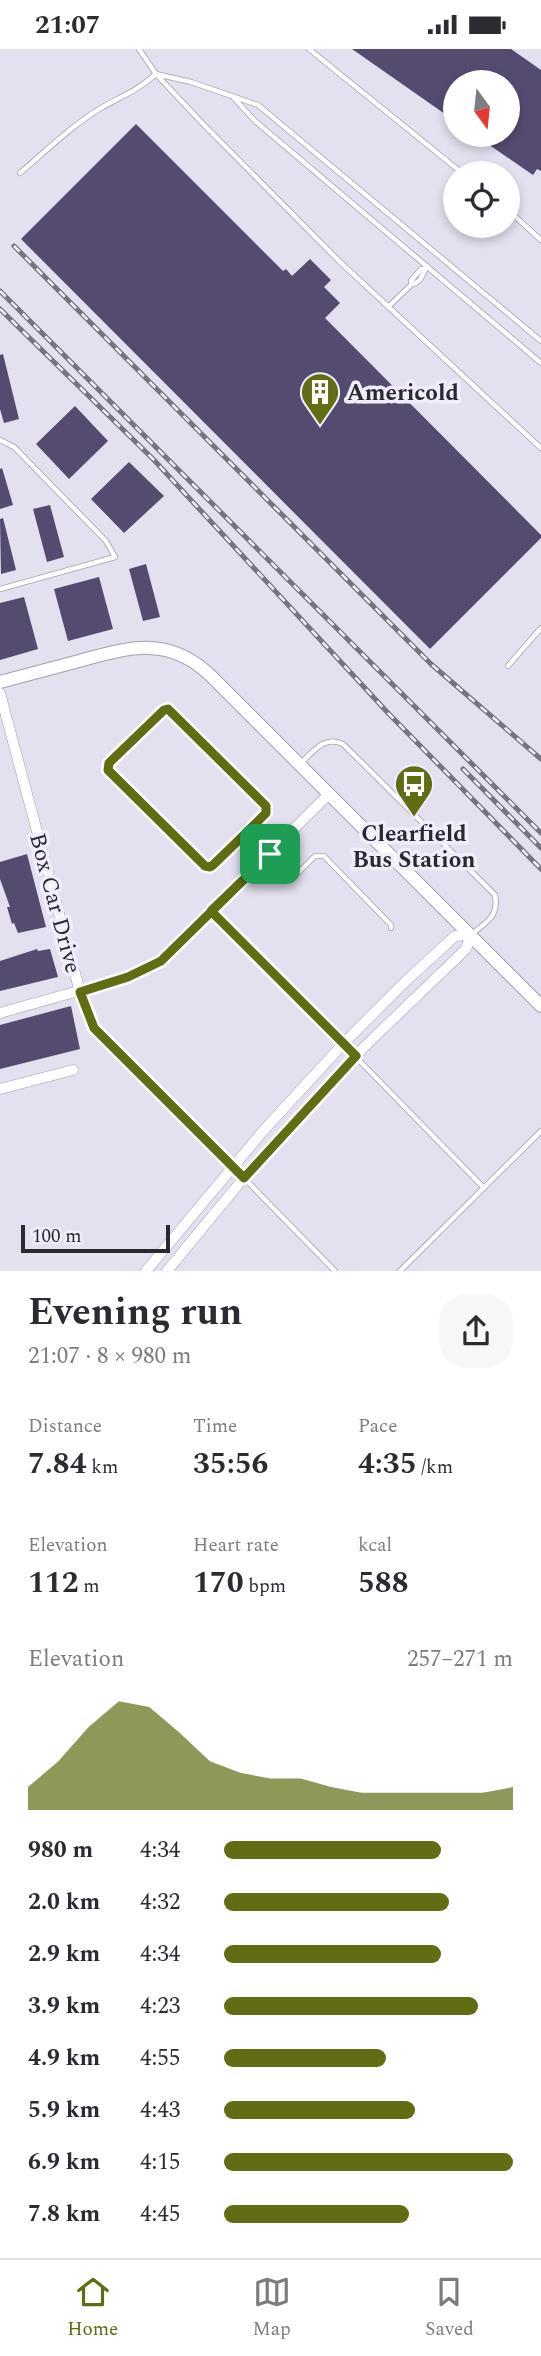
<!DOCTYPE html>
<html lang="en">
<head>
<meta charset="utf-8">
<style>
	:root { --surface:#fff; --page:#f7f7f7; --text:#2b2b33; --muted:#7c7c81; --line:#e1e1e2; --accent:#616c13 }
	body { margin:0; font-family:Spectral,serif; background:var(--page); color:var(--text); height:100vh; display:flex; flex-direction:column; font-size:26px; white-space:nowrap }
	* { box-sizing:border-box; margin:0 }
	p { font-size:23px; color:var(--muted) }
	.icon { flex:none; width:38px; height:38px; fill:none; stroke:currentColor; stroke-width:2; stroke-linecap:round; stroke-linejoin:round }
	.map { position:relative; height:1222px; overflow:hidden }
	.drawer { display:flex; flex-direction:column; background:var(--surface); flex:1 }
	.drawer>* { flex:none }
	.needle { width:46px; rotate:165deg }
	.controls { position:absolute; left:443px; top:21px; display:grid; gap:14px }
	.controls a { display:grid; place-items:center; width:77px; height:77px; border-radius:50%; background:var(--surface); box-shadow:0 4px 10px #0003; font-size:35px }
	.scale { position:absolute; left:21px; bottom:18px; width:149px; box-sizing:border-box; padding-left:7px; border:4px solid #2a292e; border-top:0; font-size:19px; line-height:24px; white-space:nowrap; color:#2a292e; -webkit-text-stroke:5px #f1edfc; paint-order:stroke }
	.pin { position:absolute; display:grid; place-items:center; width:60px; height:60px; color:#fff; margin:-30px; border-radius:14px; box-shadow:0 4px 10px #0006 }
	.round { display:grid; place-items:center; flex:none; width:74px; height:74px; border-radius:28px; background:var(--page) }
	.head { display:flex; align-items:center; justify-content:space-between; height:119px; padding:0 28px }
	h1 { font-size:38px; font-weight:700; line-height:52px }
	.figures { display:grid; grid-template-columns:repeat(3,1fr); gap:10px; height:119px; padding:7px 28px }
	.figures div { display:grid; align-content:center }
	.figures b { font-size:30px; font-weight:700 }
	.figures small { font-size:19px; font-weight:400 }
	.figures p { font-size:19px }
	.chart { height:196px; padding:14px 28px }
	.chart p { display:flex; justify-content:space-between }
	.chart svg { width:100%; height:126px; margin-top:7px; fill:var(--accent); opacity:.7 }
	ul { padding:0 28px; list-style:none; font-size:23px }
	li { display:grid; grid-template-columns:112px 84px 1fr; align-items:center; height:52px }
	li i { height:18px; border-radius:9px; background:var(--accent) }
	.status { display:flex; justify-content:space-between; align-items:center; height:49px; padding:0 35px; background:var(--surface); direction:ltr }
	.status svg { height:19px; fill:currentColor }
	.tab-bar { display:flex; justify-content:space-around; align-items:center; height:98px; border-top:2px solid var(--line); background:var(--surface); font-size:19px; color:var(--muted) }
	.tab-bar a { display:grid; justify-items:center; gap:4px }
	.tab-bar .on { color:var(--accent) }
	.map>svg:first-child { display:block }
	.building { fill:#554a70 }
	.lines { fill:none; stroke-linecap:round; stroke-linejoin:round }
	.service-casing { stroke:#a39fae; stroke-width:6 }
	.minor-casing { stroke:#a39fae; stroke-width:11 }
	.tertiary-casing { stroke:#a39fae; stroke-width:14 }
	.service { stroke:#fff; stroke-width:4.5 }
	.minor { stroke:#fff; stroke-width:10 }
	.tertiary { stroke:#fff; stroke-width:12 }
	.rail-casing { stroke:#76747e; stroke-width:5 }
	.rail { stroke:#f1edfc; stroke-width:2.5; stroke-dasharray:8; stroke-linecap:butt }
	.route-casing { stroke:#fff; stroke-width:14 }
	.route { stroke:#616c13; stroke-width:9 }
	.labels { text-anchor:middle; stroke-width:7; stroke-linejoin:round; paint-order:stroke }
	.poi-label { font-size:23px; font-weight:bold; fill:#2a292e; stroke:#f1edfc; text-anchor:start }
	.street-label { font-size:23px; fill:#2a292e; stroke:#f1edfc }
</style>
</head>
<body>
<div class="status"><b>21:07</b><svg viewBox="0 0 49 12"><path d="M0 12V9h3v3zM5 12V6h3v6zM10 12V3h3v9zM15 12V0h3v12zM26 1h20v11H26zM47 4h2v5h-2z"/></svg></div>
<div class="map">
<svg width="541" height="1222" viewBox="0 0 541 1222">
	<rect width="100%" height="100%" fill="#e3e0ef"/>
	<path class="building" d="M352,0H511L541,21V122L537,120L533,126L475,86H508V33H455V72Z
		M136,75L283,222L286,220L292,227L310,210L331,231L324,238L340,254L325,269L541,486V489L430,600L21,190Z
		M3,305L19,370L4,374L0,360V306Z
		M75,357L108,392L69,430L36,395Z
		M129,413L164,447L124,484L91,450Z
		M2,419L13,456L0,460V420Z
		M50,456L64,508L47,513L33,460Z
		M3,469L16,521L1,525L0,470Z
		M146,515L160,568L143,572L129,520Z
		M99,528L113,580L68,592L54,540Z
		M24,548L38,600L0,611V554Z
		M27,805L46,878L18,884L14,874L12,875L7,858H10L0,830V813Z
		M37,900L38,902L50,900L58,928L0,942V912Z
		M71,957L80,1000L0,1020V976Z"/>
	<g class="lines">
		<g class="service-casing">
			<path id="service" d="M139,0L156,25L203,75L340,213L541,399
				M309,0L462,124
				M233,48L255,72L541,314
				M20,124C46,102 71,77 101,59C122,47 137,42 156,25L191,33L258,56L541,292
				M508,161L541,191
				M412,235L411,232L421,220H425
				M388,258L412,235C421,234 423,224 427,217
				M0,391L14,398L106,492L115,508L0,540
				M508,617L541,579
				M300,715C313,703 324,686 343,695L495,846C499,868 486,873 471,886
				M248,783L213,816L210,818L205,817L108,721L109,714L164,661L172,662L266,757V764L248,783L293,829L315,807H324L391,876V879
				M343,995L484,1139
				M245,1130L335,1222
				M400,1222L541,1082"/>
		</g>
		<g class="minor-casing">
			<path id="minor" d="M0,644L80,943L94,979L244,1129
				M211,862L343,995
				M0,964L128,928L161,912L329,745
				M0,1040L73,1021
				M146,1222L263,1082L343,995L407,931L455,887L471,886L466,900L361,1001L257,1113L167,1222"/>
		</g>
		<g class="tertiary-casing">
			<path id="tertiary" d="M0,633C26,626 53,619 79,612C130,598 169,586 211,627L541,957"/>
		</g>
		<use href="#service" class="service"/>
		<use href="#minor" class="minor"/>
		<use href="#tertiary" class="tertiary"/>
		<g class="rail-casing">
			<path id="rail" d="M14,197L431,615L541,710
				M0,242L541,784
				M0,260L153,410L389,665L541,820
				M463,720L541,799"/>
		</g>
		<use href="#rail" class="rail"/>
	</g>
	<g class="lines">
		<g class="route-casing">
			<path id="route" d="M270,805L247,783L213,816L210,818L205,817L108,721L109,714L164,661L168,660L266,757V764L247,783L270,805L211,862L356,1007L244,1129L94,979L80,943L128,928L161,912L270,805"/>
		</g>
		<use href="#route" class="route"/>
	</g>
	<defs>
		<g id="building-pin" transform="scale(2.0125)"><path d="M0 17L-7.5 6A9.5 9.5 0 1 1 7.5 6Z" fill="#616c13" stroke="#f1edfc"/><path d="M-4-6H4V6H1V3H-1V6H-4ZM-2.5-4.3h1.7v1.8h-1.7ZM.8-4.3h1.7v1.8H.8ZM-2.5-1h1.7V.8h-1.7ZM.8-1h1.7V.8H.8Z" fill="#fff"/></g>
		<g id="bus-pin" transform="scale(2.0125)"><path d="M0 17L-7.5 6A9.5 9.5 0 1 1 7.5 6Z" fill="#616c13" stroke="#f1edfc"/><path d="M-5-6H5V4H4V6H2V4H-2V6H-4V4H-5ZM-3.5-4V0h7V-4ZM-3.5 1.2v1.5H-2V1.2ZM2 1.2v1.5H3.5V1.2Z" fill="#fff"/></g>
	</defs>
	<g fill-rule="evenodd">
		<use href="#building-pin" x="320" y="343"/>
		<use href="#bus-pin" x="414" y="735"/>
	</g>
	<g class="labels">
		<g class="poi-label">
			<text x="347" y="351">Americold</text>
			<text x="414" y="792" text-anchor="middle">Clearfield<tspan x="414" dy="26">Bus Station</tspan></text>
		</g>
		<g class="street-label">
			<text transform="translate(56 854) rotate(75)" y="8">Box Car Drive</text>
		</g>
	</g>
</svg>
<div class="controls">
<a><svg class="needle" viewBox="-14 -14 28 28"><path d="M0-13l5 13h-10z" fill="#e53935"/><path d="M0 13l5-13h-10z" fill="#7c7c81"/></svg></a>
<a><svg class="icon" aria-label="locate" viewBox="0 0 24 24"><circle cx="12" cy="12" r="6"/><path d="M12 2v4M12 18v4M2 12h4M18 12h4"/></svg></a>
</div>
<div class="scale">100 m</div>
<div class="pin" style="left:270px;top:805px;background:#1e9e55"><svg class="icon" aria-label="arrive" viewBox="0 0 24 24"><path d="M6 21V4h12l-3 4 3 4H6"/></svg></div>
</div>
<section class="drawer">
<div class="head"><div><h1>Evening run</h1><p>21:07 · 8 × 980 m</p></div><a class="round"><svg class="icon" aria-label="share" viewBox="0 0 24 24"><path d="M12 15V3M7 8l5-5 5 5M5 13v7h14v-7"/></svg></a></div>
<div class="figures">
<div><p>Distance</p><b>7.84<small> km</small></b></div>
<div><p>Time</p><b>35:56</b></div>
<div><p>Pace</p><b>4:35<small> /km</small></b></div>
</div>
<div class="figures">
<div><p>Elevation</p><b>112<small> m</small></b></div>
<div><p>Heart rate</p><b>170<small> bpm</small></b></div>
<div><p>kcal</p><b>588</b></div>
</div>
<div class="chart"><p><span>Elevation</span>257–271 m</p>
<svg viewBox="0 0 160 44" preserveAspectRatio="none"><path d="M0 44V36L10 27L20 15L30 6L40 8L50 17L60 27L70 31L80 33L90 33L100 36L110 38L120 38L130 38L140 38L150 38L160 36V44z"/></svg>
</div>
<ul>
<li><b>980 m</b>4:34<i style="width:75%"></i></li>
<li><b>2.0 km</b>4:32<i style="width:78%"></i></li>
<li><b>2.9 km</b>4:34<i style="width:75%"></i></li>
<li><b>3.9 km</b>4:23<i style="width:88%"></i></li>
<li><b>4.9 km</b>4:55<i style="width:56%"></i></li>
<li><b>5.9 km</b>4:43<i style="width:66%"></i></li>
<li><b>6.9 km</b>4:15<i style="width:100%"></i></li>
<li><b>7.8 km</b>4:45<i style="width:64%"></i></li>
</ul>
</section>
<nav class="tab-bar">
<a class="on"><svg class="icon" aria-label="home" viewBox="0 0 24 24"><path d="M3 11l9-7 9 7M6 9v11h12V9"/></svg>Home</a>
<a><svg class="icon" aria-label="map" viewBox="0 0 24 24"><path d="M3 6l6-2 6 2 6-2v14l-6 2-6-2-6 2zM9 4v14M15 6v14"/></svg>Map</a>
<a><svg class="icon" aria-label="saved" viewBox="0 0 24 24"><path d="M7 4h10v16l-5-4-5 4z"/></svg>Saved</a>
</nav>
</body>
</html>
